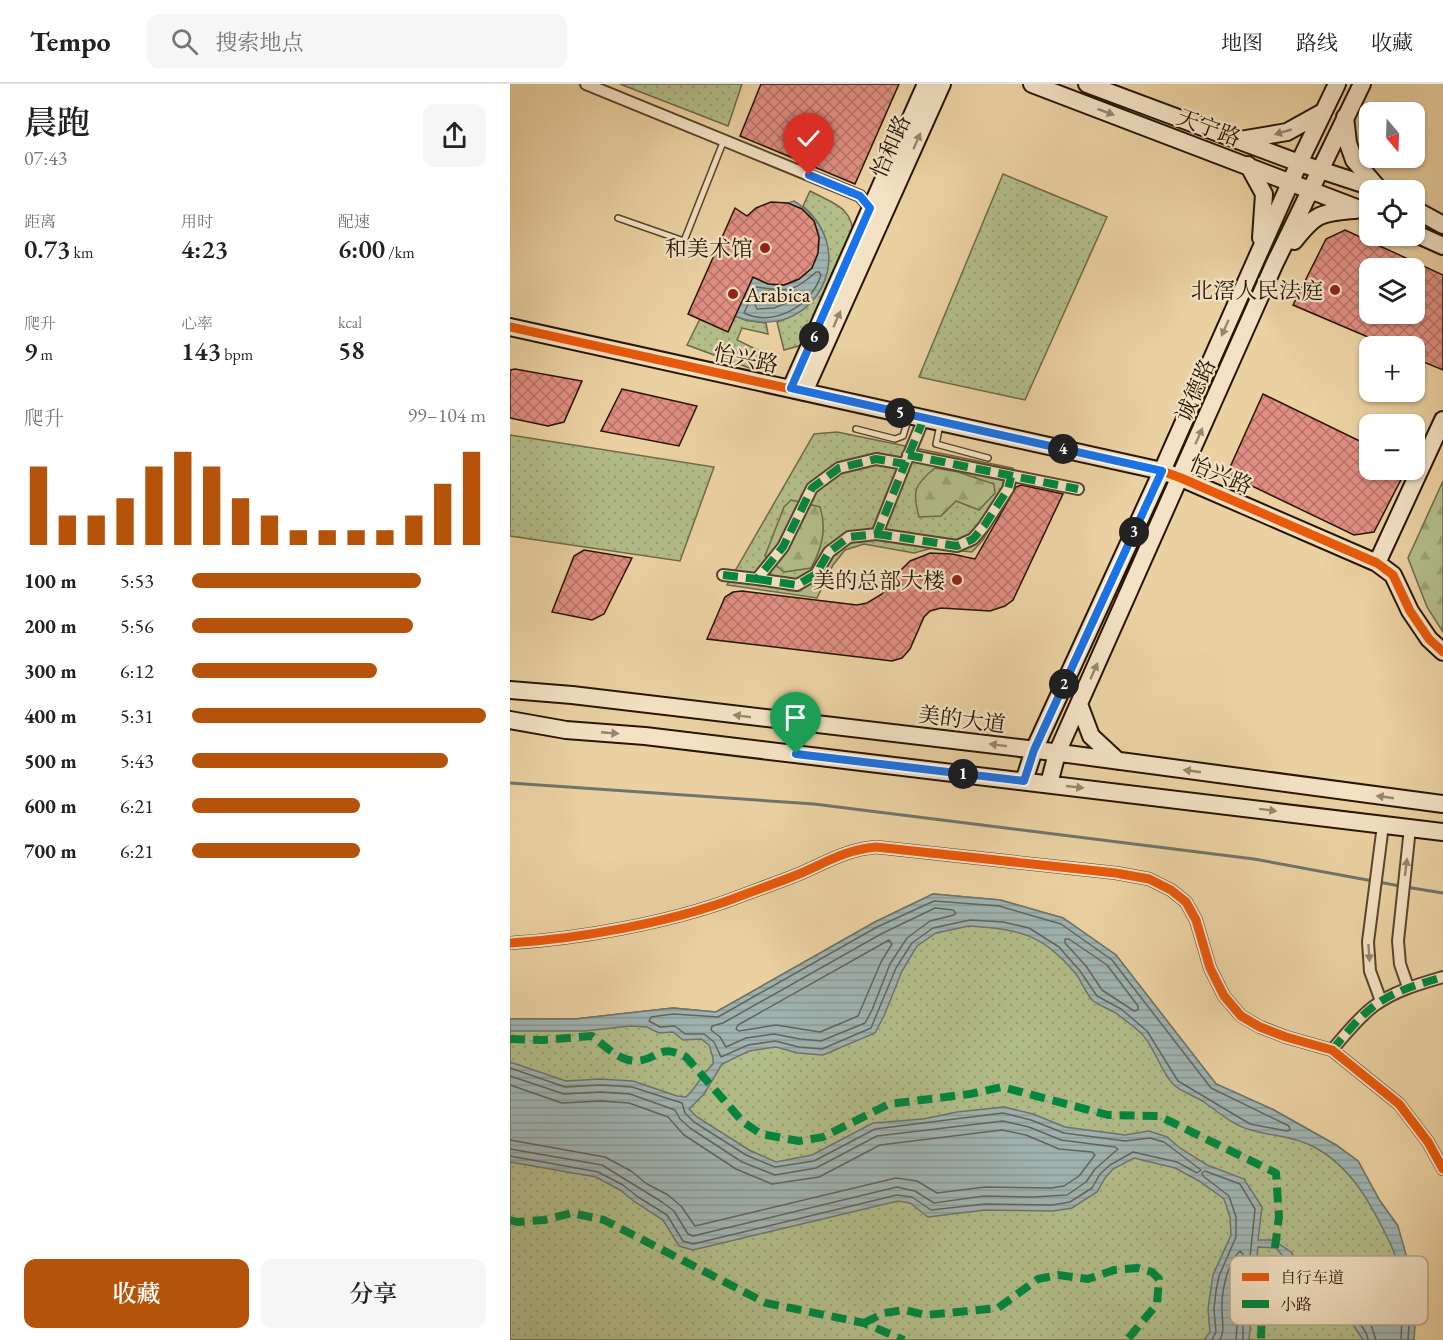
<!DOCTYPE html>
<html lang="zh">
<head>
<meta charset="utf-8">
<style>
	:root { --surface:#fff; --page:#f6f6f6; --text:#222; --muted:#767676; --line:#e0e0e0; --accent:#b45309 }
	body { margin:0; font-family:"EB Garamond","Noto Serif SC",serif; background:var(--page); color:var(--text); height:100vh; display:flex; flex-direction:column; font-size:22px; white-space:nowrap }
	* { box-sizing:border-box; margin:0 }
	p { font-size:20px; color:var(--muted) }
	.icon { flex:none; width:33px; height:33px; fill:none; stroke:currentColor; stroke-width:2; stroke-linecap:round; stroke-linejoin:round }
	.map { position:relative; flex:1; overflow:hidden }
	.drawer { display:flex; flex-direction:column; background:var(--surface); width:510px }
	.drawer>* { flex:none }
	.needle { width:39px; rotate:161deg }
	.tools { position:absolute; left:849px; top:18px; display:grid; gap:12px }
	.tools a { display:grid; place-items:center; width:66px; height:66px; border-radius:12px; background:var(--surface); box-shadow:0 2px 4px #0004; font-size:30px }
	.pin { position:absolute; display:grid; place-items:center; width:51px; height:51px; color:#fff; margin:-62px -26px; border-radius:50% 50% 50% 0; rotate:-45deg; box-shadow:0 0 6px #0007 }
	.pin .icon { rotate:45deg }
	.km { position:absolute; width:30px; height:30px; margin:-15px; border-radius:50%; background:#222; color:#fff; font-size:16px; line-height:30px; text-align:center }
	.round { display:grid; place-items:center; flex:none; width:63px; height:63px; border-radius:12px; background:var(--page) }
	.overview { display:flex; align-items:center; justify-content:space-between; height:102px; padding:0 24px }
	h1 { font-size:33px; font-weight:600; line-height:45px }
	.stats { display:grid; grid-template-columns:repeat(3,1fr); gap:9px; height:102px; padding:6px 24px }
	.stats div { display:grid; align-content:center }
	.stats b { font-size:26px; font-weight:600 }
	.stats small { font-size:16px; font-weight:400 }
	.stats p { font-size:16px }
	.chart { height:168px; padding:12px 24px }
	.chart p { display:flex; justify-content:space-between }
	.chart svg { width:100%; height:108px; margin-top:6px; stroke:var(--accent); stroke-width:6 }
	.primary-button { display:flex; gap:12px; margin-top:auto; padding:12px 24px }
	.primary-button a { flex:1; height:69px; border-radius:12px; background:var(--accent); color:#fff; font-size:24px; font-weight:600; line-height:69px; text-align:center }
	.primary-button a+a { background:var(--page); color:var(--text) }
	ul { padding:0 24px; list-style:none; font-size:20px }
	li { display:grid; grid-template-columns:96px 72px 1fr; align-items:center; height:45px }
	li i { height:15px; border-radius:8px; background:var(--accent) }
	header { display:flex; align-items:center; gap:36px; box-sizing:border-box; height:84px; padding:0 30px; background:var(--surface); border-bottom:2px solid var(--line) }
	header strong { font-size:28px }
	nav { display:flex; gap:33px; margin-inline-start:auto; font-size:21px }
	.search { width:420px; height:54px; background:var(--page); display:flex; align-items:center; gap:15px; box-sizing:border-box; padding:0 21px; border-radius:12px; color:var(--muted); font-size:22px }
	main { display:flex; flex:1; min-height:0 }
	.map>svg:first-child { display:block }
	.grass { fill:url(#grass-dots); stroke:#6d6946; stroke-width:1.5 }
	.forest { fill:url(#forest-firs); stroke:#6d6946; stroke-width:1.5 }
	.water { fill:url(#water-rules); stroke:#6f746c; stroke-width:1.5; fill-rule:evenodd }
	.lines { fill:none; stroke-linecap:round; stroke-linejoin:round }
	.shore { stroke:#64645a; stroke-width:1.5 }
	.stream { stroke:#6f746c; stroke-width:3 }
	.building { fill:url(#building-cross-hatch); stroke:#281503; stroke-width:1.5; fill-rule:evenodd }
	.lane-casing { stroke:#59442b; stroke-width:8 }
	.street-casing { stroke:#59442b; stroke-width:14 }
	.secondary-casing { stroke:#281503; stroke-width:20 }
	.lane { stroke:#f2e1c3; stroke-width:5 }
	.street { stroke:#f2e1c3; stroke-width:10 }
	.secondary { stroke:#f2e1c3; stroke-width:16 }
	.quiet { stroke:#00873e; stroke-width:8; stroke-dasharray:15 8; stroke-linecap:butt }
	.cycleway-casing { stroke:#f2e1c3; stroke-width:13 }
	.cycleway { stroke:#e8590c; stroke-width:9 }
	.oneway { fill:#97856d }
	.route-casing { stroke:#fff; stroke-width:12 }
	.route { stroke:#1a73e8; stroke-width:8 }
	.poi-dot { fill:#8f2418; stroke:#f2e1c3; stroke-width:2 }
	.labels { text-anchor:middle; stroke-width:4.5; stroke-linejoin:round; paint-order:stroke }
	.street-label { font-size:22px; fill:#281503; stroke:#f2e1c3 }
	.poi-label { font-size:22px; fill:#281503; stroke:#f2e1c3; text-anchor:end }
	.key { fill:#f2e1c3; stroke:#b5a489; stroke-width:1.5 }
	.key-label { font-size:16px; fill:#281503 }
</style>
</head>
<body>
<header>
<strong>Tempo</strong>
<div class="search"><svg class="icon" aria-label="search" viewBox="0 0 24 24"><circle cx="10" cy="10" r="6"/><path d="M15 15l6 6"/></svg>搜索地点</div>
<nav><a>地图</a><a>路线</a><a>收藏</a></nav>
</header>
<main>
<section class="drawer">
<div class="overview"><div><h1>晨跑</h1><p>07:43</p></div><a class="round"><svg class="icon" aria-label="share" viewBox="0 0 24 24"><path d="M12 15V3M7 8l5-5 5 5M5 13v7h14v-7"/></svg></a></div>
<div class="stats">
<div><p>距离</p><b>0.73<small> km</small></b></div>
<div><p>用时</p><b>4:23</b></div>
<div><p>配速</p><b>6:00<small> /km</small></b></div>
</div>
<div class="stats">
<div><p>爬升</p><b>9<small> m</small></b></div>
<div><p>心率</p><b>143<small> bpm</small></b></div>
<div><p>kcal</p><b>58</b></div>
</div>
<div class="chart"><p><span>爬升</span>99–104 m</p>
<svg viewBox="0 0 160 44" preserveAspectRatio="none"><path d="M5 44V12M15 44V32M25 44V32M35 44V25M45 44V12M55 44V6M65 44V12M75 44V25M85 44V32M95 44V38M105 44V38M115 44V38M125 44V38M135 44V32M145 44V19M155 44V6"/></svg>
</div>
<ul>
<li><b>100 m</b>5:53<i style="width:78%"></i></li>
<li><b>200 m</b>5:56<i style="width:75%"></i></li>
<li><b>300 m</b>6:12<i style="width:63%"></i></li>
<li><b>400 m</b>5:31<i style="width:100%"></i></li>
<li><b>500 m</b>5:43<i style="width:87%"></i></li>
<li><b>600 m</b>6:21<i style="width:57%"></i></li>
<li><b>700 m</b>6:21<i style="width:57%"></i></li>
</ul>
<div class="primary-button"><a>收藏</a><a>分享</a></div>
</section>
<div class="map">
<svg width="933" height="1256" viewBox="0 0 933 1256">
	<defs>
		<pattern id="grass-dots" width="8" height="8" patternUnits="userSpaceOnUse" patternTransform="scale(1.5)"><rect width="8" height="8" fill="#b2bd89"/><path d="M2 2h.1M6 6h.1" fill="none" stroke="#99a275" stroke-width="1.8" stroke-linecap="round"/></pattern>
		<pattern id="forest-firs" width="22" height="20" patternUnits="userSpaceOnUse" patternTransform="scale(1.5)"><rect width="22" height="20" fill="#b2bd89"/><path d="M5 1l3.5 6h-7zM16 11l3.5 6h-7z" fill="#99a275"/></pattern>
		<pattern id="water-rules" width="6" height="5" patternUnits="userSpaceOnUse" patternTransform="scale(1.5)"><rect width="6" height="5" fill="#9fb4b2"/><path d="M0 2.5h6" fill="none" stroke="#899a97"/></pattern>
		<pattern id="building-cross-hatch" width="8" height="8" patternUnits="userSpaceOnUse" patternTransform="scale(1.5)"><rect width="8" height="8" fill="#df8e81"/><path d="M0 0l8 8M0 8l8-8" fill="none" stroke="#b57367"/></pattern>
	</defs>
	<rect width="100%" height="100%" fill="#ebd1a2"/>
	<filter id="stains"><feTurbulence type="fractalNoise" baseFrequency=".00333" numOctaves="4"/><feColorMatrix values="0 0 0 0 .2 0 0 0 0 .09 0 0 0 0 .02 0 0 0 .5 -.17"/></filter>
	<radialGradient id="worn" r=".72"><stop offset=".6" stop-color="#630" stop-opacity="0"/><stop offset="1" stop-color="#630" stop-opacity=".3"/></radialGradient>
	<path class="grass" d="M110,0H232L218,42Z
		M493,90L597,133L515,316L409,293Z
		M300,107C326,121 342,122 344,154L296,260L274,266L267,238C322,222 337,160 293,122Z
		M225,232L235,236L256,239L258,250L232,244L227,256L254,269L245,286L177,261L190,235Z
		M327,348L503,384L504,400L473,456L462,468L422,464L404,469L354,460L335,466L323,481L307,514L217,501L304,350Z
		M0,351L204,383L170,477L0,452Z
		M423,810L490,816L553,834L606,871L706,1000L762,1025L826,1061L848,1077L870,1117L888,1142L904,1256H0V935H65L163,924L206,928L365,838Z"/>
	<path class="forest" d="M425,384L448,388L484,400L485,409L469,426L446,417L431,432L409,433C402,407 404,401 425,384Z
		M933,397V548L917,523L898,474Z
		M281,416L310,423C317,445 312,464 301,484L274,488L255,472L274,423Z"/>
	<path class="water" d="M284,117C357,162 304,264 225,232L243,193C253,198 263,203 274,201C302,196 318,163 304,138C298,128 288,123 278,119Z
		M423,810L490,816L553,834L606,871L706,1000L762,1025L826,1061L848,1077L870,1117L888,1142L907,1210L904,1256H853L844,1242L822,1224L806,1218L789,1199L779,1179L766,1164L748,1163L739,1256H694L700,1248L698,1225L703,1191L721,1151L720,1133L714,1115L689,1097L665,1084L624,1074L603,1085L595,1094L587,1108L562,1124L543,1127L475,1126L418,1133L400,1119L388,1117L183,1166L169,1162L153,1136L125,1118L110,1106L86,1093L0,1078V978L56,997L90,995L123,997L167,1012L176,1013C187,1003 192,990 203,980V974L199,961L191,955L173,956L163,948L149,949L137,943L120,942L75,947H0V935H65L163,924L206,928L365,838ZM459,842C509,845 533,850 566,890C572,898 576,910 583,917C590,922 600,925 607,930C615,936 625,943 632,950C645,964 650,986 663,1000C671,1008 685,1012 694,1018C708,1028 724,1042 741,1046C761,1052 783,1052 802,1062C840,1081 860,1118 878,1155C890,1179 897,1198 877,1221L858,1224L846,1221L811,1201L792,1186L781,1168L763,1156H748L752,1123L734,1095L697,1081L670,1064L657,1053L639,1047L615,1051L555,1043L523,1030L494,1023L447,1028L413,1035L363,1039L302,1071L266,1078L239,1066L187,1033L179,1025L194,1010L212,980L239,967L266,963L288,969L313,971L365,949L374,932L392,887L407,862L426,849Z"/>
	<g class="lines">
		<path class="shore" d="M306,188H309L311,191C302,221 264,244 234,229L246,203C275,207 282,210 306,188Z
			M251,212L277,214L279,218L264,224L247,225L245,221Z
			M424,817L489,822L551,840L602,876L701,1004L779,1042L780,1046L777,1047L740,1040L668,997L637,947L611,925L587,912L570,887L549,863L519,844L493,838L460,836L423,844L402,859L386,884L361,944L312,965L289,963L265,957L238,961L211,973L204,958L194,950H175L165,942L150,943L139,937L141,933L163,930L208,933L367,843Z
			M425,824L443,826L446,829L444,831L420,837L397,854L380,880L362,926L355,939L311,957L290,955L264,950L236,954L216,963L210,953L201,946L202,942L213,939L371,850Z
			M555,855H559L597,881L628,922V926L624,927L592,906L576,882L555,859Z
			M379,856L382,860L371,878L348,932L310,948L266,941L229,947L226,945L228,941Z
			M0,984L55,1003L91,1001L122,1003L172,1019L175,1029L184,1038L236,1071L265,1083L304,1077L365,1045L493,1029L521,1036L554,1049L615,1057L640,1054L654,1058L691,1086L687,1089L667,1078L623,1068L600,1081L590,1090L582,1104L560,1118L542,1121L475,1120L421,1126L402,1113L387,1111L183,1160L173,1157L157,1131L128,1113L113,1101L88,1088L0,1072
			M0,992L54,1010L91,1008L120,1010L165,1026L170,1035L180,1044L232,1078L265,1091L306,1084L367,1052L493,1037L519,1043L551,1056L605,1063L608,1065L585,1085L576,1098L557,1111L523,1113L474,1112L424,1119L405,1107L387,1103L183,1152L178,1150L164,1127L152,1118L92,1081L0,1065
			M0,1001L52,1019L91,1017L119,1019L158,1033L174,1051L226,1085L262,1100L309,1093L370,1061L492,1046L516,1051L549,1065L582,1068L585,1071L569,1092L554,1102L541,1104L475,1103L427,1109L407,1097L386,1094L185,1142L171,1122L158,1111L137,1100L121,1087L95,1073L0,1056
			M702,1256L706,1248L704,1225L706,1207L709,1192L726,1153V1133L719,1112L693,1092L692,1089L695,1087L730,1100L745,1125L733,1241V1256
			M710,1256C715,1247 712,1237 712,1227C711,1210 717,1178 730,1167L733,1170L726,1256
			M858,1256C857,1246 848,1238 841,1231V1228C853,1225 872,1235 883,1223C889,1217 891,1208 897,1203L899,1204L901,1211L898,1256
			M866,1256L860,1238L880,1234L889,1229L892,1232L891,1256"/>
		<path class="stream" d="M0,699L304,720L744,775L890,802
			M896,803L933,809"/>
	</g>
	<path class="building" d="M251,0H389L345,100L230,52Z
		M261,118L278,119L292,125L304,137L309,153L308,169L302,184L289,195L274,201L258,200L243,193L218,248L178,230L225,124L237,132L246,124Z
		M835,146L933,191V286L904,274V262H879L783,221L816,155ZM860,184H904V230H860Z
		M5,285L72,297L54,338L38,342L0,334V286Z
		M112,305L187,322L169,362L91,347Z
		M753,310L860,362V386H896L864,448L844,451L717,390Z
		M511,401L553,410L503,516L495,522L480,527L431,524L420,527L414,533L400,565L392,574L382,577L197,555L215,513L223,508L232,507L347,521L357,519L372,510L391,486L400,477L413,472L420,469L442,470L465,475L506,403Z
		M74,466L122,474L94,530L82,536L42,528L64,472Z"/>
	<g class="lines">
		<g class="lane-casing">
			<path id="lane" d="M108,134L174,157L214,56
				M430,341L426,360L478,374
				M346,345L385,355L393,352L399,333"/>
		</g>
		<g class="street-casing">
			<path id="street" d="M76,0L350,112L360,124
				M398,371L568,405
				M367,450L447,462L463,455L474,442L498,405L501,393
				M213,491L247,495L273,463L302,404L329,384L366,375L395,380L414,334
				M247,495L287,501L306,490L319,468L339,453L367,450L395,380
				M0,859C68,855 156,839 220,816C243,807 267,799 289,790C317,778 335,766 366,763L606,789L639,795L661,806L676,818L686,836L700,884L714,912L731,932L750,943L776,953L822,966L889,1020L918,1058L933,1085
				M898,903L890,880L888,857L900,744
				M871,917L860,887L858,858L873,741
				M822,966C835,951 848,934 864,922C884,907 909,900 933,893"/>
		</g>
		<g class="secondary-casing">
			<path id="secondary" d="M522,0L860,129
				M577,0L789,79L871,106
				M835,33L838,59L844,76L868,104
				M730,56L777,48L813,28
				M738,81L754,110L751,154
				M904,125L933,141
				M904,149L933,162
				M784,157C806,129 810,129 845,126
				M0,243L652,387L671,394L867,479L883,491L900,527L919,555L933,568
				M281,304L416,0
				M294,308L432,0
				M867,479L933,336
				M0,606L62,611L535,667L933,720
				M569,620L581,652L608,677
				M0,636L56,646L135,652L933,748
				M514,697L524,666L652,387L789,79L827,0
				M539,700L547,669L764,181L852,0"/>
		</g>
		<use href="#lane" class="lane"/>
		<use href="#street" class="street"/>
		<use href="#secondary" class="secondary"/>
		<path class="quiet" d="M398,371L568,405
			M367,450L447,462L463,455L474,442L498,405L501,393
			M213,491L247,495L273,463L302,404L329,384L366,375L395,380L414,334
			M247,495L287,501L306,490L319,468L339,453L367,450L395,380
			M0,955L33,956L82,952C94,961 110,978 127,977C150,975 148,959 176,973L233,1038L251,1050L289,1057L313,1053L379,1020L460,1010L492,1003L598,1031L649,1032L766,1089L769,1133L762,1186L752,1220L751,1256
			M822,966C835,951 848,934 864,922C884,907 909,900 933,893
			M0,1136L7,1138L34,1136L62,1129L94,1136L256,1219L354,1239L394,1256
			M354,1239L374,1229L395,1226L416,1231L488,1224L528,1195L548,1191L578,1195L604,1186L628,1184L642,1188L649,1195L647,1220L617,1256"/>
		<g class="cycleway-casing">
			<path id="cycleway" d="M0,243L652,387L671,394L867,479L883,491L900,527L919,555L933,568
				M0,859C68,855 156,839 220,816C243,807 267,799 289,790C317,778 335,766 366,763L606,789L639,795L661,806L676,818L686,836L700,884L714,912L731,932L750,943L776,953L822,966L889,1020L918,1058L933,1085"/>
		</g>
		<use href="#cycleway" class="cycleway"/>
	</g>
	<defs><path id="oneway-solid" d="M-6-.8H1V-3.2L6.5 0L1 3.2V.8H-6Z" transform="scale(1.5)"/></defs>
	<g class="oneway">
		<use href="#oneway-solid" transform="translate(596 28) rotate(21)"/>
		<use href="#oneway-solid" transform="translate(773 48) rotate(164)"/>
		<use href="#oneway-solid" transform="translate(407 57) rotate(-66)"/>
		<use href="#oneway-solid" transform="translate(327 235) rotate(-66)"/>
		<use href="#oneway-solid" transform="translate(715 244) rotate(114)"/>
		<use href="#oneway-solid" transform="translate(689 352) rotate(-66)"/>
		<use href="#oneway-solid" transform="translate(584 587) rotate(-66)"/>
		<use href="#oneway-solid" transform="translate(232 632) rotate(-173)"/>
		<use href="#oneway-solid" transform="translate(100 649) rotate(5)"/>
		<use href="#oneway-solid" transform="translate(488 661) rotate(-173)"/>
		<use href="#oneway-solid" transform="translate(682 687) rotate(-172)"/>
		<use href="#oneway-solid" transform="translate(565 703) rotate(6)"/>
		<use href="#oneway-solid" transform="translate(875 713) rotate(-172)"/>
		<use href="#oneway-solid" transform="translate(758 726) rotate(7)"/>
		<use href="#oneway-solid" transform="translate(896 783) rotate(-83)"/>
		<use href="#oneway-solid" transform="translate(859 869) rotate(86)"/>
	</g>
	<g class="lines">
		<g class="route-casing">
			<path id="route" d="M286,670L514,697L524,666L652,387L281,304L360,124L350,112L299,91"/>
		</g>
		<use href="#route" class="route"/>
	</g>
	<g class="poi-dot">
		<circle cx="255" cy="164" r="6"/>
		<circle cx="825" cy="206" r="6"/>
		<circle cx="223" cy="210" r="6"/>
		<circle cx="447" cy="496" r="6"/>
	</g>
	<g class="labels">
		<g class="street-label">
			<text transform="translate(699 43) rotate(21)" y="8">天宁路</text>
			<text transform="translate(380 62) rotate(-66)" y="8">怡和路</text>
			<text transform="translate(236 274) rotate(12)" y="8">怡兴路</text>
			<text transform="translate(685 306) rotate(-66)" y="8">诚德路</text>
			<text transform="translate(711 390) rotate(23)" y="8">怡兴路</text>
			<text transform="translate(452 635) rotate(7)" y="8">美的大道</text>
		</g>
		<g class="poi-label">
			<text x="243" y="172">和美术馆</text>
			<text x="813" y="214">北滘人民法庭</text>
			<text x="235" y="218" text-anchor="start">Arabica</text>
			<text x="435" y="504">美的总部大楼</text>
		</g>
	</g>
	<rect x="720" y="1172" width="198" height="69" rx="9" class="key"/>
	<rect x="732" y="1189" width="27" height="8" fill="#e8590c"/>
	<rect x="732" y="1216" width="27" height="8" fill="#00873e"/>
	<g class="key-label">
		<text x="770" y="1199">自行车道</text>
		<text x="770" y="1226">小路</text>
	</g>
	<rect width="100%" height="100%" filter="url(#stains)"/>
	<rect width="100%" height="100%" fill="url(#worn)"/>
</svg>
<div class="tools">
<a><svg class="needle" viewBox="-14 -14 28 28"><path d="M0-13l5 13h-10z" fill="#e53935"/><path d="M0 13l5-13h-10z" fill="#767676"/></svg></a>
<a><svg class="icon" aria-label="locate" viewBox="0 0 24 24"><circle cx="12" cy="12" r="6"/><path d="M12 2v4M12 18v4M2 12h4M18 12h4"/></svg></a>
<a><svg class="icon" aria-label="layers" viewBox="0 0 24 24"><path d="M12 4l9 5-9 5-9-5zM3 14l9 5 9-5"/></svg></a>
<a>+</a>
<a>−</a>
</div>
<div class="pin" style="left:286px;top:670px;background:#1e9e55"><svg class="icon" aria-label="arrive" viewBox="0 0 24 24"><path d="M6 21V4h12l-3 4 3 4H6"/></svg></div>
<div class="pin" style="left:299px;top:91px;background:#d93025"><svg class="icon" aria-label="check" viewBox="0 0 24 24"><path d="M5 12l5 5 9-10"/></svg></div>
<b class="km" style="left:453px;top:690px">1</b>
<b class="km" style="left:554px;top:600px">2</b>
<b class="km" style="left:624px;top:448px">3</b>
<b class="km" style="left:553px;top:365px">4</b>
<b class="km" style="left:390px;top:329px">5</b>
<b class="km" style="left:304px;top:253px">6</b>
</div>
</main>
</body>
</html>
